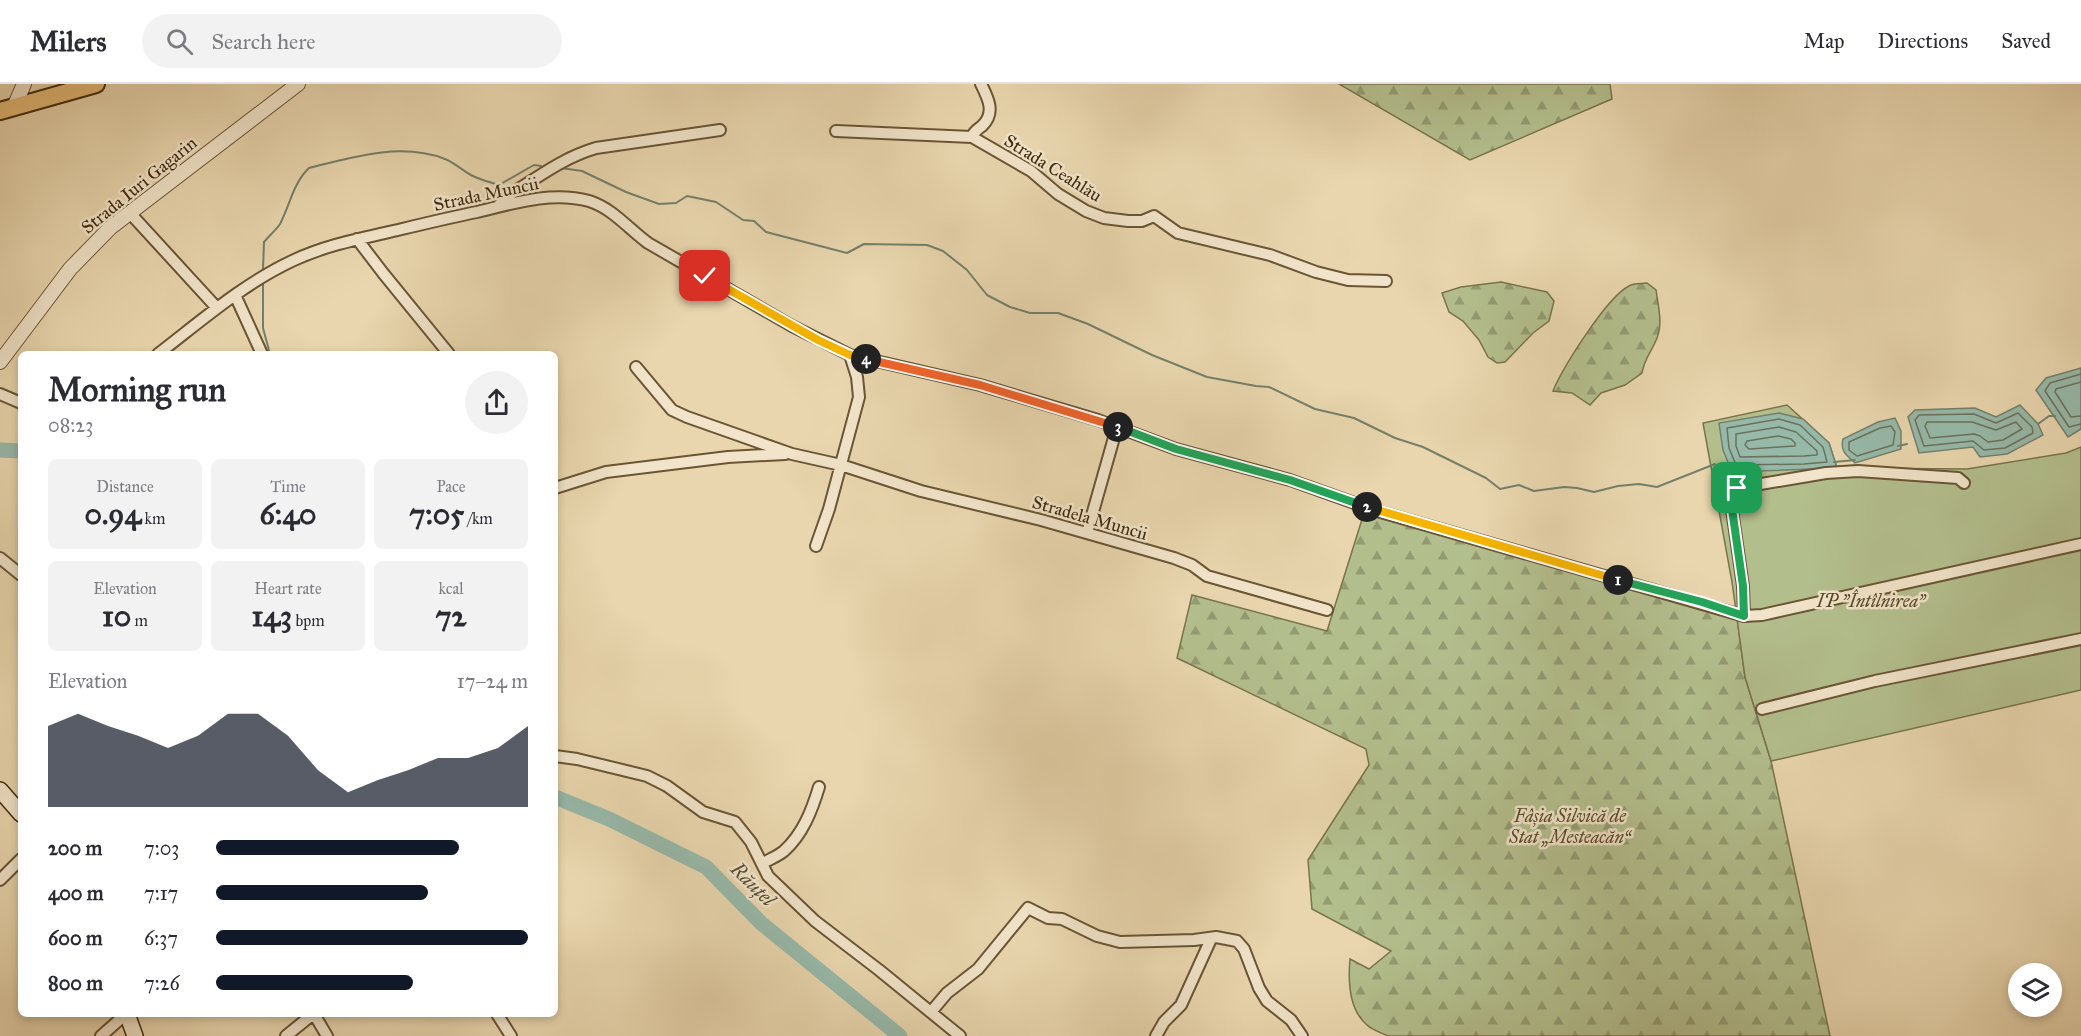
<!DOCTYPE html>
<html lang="en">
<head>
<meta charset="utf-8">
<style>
	:root { --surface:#fff; --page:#f2f2f3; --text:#2b2b33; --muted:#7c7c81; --line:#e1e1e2; --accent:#111827 }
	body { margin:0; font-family:"IM FELL Great Primer",serif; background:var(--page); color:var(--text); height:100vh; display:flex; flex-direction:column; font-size:22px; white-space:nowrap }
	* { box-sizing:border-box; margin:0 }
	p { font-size:20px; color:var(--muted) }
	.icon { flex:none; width:33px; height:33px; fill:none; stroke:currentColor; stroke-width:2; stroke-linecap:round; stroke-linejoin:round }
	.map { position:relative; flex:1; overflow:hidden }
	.side { position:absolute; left:18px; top:267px; width:540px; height:666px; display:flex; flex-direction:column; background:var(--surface); border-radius:9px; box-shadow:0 3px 9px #0003 }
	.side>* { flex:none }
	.controls { position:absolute; left:2008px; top:879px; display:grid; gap:12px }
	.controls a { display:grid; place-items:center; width:54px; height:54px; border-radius:50%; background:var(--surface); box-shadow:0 3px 9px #0003; font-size:30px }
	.pin { position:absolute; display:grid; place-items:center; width:51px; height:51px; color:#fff; margin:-26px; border-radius:12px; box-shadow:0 3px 9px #0006 }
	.km { position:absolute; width:30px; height:30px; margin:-15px; border-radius:50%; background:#222; color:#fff; font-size:16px; line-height:30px; text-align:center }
	.round { display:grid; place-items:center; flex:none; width:63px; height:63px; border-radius:32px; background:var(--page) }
	.summary { display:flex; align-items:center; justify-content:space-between; height:102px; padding:0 30px }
	h1 { font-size:33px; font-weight:800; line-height:45px }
	.metrics { display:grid; grid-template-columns:repeat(3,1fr); gap:9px; height:102px; padding:6px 30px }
	.metrics div { display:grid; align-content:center; border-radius:9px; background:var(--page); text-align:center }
	.metrics b { font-size:30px; font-weight:800 }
	.metrics small { font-size:16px; font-weight:400 }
	.metrics p { font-size:16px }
	.chart { height:168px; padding:12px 30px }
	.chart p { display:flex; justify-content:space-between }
	.chart svg { width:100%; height:108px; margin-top:6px; fill:var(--accent); opacity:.7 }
	ul { padding:0 30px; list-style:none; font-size:20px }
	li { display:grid; grid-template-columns:96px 72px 1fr; align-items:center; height:45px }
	li i { height:15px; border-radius:8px; background:var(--accent) }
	header { display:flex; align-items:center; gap:36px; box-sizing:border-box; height:84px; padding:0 30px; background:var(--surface); border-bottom:2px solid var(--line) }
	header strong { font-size:28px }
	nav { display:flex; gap:33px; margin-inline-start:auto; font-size:21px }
	.search { width:420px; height:54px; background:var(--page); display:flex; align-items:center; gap:15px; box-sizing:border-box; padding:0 21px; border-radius:33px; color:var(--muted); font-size:22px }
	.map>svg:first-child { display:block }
	.forest { fill:url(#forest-firs); stroke:#79744c; stroke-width:1.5 }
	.green { fill:#b3be8d; stroke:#79744c; stroke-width:1.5 }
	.water { fill:#97b9aa; stroke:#74806b; stroke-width:1.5 }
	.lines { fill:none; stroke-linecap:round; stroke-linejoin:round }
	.shore { stroke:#6b725b; stroke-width:1.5 }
	.stream { stroke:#74806b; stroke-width:2 }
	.river { stroke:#97b9aa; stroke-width:15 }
	.minor-casing { stroke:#6a5534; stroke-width:14 }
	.tertiary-casing { stroke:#6a5534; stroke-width:16 }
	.secondary-casing { stroke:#3f2a0c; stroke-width:18 }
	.primary-casing { stroke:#3f2a0c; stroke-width:20 }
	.minor { stroke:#f1e4ca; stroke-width:10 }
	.tertiary { stroke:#f1e4ca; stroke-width:14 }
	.secondary { stroke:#f1e4ca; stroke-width:15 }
	.primary { stroke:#e4bb77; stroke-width:16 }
	.split-1-casing { stroke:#fff; stroke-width:12 }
	.split-2-casing { stroke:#fff; stroke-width:12 }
	.split-3-casing { stroke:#fff; stroke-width:12 }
	.split-4-casing { stroke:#fff; stroke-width:12 }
	.split-5-casing { stroke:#fff; stroke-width:12 }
	.split-1 { stroke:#22a559; stroke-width:8 }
	.split-2 { stroke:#f5b400; stroke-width:8 }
	.split-3 { stroke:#22a559; stroke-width:8 }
	.split-4 { stroke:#f0652b; stroke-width:8 }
	.split-5 { stroke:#f5b400; stroke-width:8 }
	.labels { text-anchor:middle; stroke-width:5; stroke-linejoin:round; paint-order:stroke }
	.street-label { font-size:18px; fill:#3f2a0c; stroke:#f1e4ca }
	.park-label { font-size:18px; font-style:italic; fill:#564826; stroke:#f1e4ca }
	.water-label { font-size:20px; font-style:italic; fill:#554e34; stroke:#f1e4ca }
</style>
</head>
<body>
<header>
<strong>Milers</strong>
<div class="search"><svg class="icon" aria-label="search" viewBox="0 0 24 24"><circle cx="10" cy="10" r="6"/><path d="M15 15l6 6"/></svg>Search here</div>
<nav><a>Map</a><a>Directions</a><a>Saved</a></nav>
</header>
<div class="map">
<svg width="2081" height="952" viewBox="0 0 2081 952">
	<defs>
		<pattern id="forest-firs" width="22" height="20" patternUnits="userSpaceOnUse" patternTransform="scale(1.5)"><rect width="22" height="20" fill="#b3be8d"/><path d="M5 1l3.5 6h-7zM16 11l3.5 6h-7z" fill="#939b72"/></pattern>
	</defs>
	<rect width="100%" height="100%" fill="#e9d6ae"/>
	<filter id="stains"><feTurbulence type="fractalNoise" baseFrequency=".00333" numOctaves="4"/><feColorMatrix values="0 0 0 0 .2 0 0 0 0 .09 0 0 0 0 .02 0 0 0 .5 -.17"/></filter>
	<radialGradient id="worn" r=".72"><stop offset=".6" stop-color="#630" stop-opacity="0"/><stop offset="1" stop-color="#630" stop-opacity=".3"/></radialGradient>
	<path class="forest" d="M1339,0H1610L1612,15L1470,76Z
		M1501,198L1547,208L1554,217L1549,237L1533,249L1505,278L1497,279L1488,273L1479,256L1463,237L1449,228L1442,209L1461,203Z
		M1647,199L1656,206C1658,221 1663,239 1657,254C1652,267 1644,275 1642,289L1625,301L1601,309L1590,321L1572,309L1553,307C1563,283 1607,213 1629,202C1634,199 1642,200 1647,199Z
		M1364,429L1737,533L1745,593L1771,677L1830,952H1388C1382,949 1372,946 1367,941C1349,926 1348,897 1350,875L1369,885L1391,867L1312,825L1308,776L1369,681L1366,665L1177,574L1192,511L1327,547Z"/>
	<path class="green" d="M1787,321L1829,359L1837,384L1967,385L2066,369L2081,363V606L1771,677L1745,593L1732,498L1703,339Z"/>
	<path class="water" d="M2081,284V345L2068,353L2036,306L2046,294Z
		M2020,321L2038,340L2043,351L2007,370L1980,373L1973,363L1919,369L1908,333L1915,326L1975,324L1996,333Z
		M1779,329L1803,335L1829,359L1837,384L1732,388L1723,366L1719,339Z
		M1895,334L1901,347V365L1855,379C1846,371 1840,367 1843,355L1878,338Z"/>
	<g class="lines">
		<path class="shore" d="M2081,290L2050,299L2045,307L2069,343L2081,340
			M2081,298L2056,305L2055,308L2071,333L2081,332
			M2018,329L2032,343L2033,349L2005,364L1984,366L1973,357L1924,362L1915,336L1919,331L1974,330L1996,339Z
			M1779,335L1800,341L1823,363L1827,378L1804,380L1736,381L1729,364L1727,344Z
			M1927,338H1972L1996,346L2016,338L2022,345L2003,356L1988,358L1980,352L1974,350L1930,354L1925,342Z
			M1891,342L1895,348L1893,361L1857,372L1849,366V358L1880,344Z
			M1779,343L1796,348L1817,367V371L1804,372L1740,373L1736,362V350Z
			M1778,352L1791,355L1795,359V362L1749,365L1745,361L1747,357Z"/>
		<path class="stream" d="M561,84L582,87L626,108L659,120L676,119L687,112L716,118L743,136L754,137L766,148L847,169L864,160L927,161L943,167L967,186L987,211L1010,223L1030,229H1058L1088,240L1152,271L1207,293L1256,302L1269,303L1315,325L1354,334L1395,354L1423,363L1486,394L1500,405L1519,401L1534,407L1564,403L1577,404L1594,408L1618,402L1639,400L1657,403L1715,380
			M263,185L264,158C269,152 276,146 280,140C290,121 293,99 309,84C352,73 401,58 445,75C455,79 463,87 473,92C481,96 490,98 499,101L534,81L541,82
			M263,200V244L270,270
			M2038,340L2049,332H2055
			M1898,362L1907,360
			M1834,378L1855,376"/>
		<path class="river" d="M0,366L21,367
			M555,713L609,735L706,783L761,839L900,952"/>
		<g class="minor-casing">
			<path id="minor" d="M836,47L972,53L1031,87L1058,110L1086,127L1104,134L1128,137H1142L1154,132L1178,149L1270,171L1316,188L1348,196L1386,197
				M972,53C974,47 977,46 982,42C996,29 988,14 981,0
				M499,121C506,112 515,107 525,101C548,86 569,72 596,64L720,46
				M129,128L217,224
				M357,155L383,189L449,270
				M235,211L262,270
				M158,270C201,237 243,200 292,177C328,160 364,154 402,145C427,139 452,133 477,128C514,119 552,107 589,117C612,124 629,145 648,159L792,242L850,271L980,301L1098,336L1176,365L1290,396L1377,427L1744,532L1762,531L2081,460
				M636,283L672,326L687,333L792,370L841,381L921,407L1041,436L1174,474L1192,481L1207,492L1327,526
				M0,310L21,319
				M555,404L606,388L728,373L785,370
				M1087,449L1117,343
				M816,462L829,425L859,313L857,293L850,271
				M0,474L21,491
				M1744,532L1743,502L1731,419L1733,408L1737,404L1826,389L1858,387L1958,394L1964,399
				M1762,625L1875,597L2081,555
				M555,672L577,675L647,692L667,702L703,728L735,738L751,758L768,792L815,837L879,886L960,952
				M763,779C770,775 778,772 784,767C803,750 812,726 819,703
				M0,796L21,775
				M931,928L947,909L978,885L1028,824L1048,834L1062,835L1097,852L1120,858L1194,856L1216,853L1237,857L1244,865L1259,904L1267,917L1291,936L1302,952
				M314,930L327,952
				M497,930L511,952
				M101,952L126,930
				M286,952L313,930
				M1156,952L1164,938L1181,921L1211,855"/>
		</g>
		<g class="tertiary-casing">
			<path id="tertiary" d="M14,23L24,0
				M0,278L70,185L110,144L298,0"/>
		</g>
		<g class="secondary-casing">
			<path id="secondary" d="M0,706L21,730
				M127,930L135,952"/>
		</g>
		<g class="primary-casing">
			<path id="primary" d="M0,27L96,0"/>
		</g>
		<use href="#minor" class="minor"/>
		<use href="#tertiary" class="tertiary"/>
		<use href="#secondary" class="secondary"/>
		<use href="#primary" class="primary"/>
	</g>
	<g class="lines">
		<g class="split-1-casing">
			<path id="split-1" d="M1618,496L1702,518L1744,532L1743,502L1731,418L1733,408L1737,404"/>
		</g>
		<g class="split-2-casing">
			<path id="split-2" d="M1367,423L1618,496"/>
		</g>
		<g class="split-3-casing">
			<path id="split-3" d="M1118,343L1176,365L1290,396L1367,423"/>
		</g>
		<g class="split-4-casing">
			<path id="split-4" d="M866,275L980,301L1118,343"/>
		</g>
		<g class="split-5-casing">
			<path id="split-5" d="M705,192L818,256L850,271L866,275"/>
		</g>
		<use href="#split-1" class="split-1"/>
		<use href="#split-2" class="split-2"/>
		<use href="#split-3" class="split-3"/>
		<use href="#split-4" class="split-4"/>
		<use href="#split-5" class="split-5"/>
	</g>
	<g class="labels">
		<g class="street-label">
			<text transform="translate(1053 84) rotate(32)" y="6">Strada Ceahlău</text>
			<text transform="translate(139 101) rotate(-39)" y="6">Strada Iuri Gagarin</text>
			<text transform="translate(486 110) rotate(-12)" y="6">Strada Muncii</text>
			<text transform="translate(1090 434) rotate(16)" y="6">Stradela Muncii</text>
		</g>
		<g class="park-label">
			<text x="1871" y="523">IP "Întîlnirea"</text>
			<text x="1570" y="738">Fâșia Silvică de<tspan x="1570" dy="21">Stat „Mesteacăn“</tspan></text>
		</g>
		<g class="water-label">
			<text transform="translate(753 800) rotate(45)" y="7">Răuțel</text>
		</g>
	</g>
	<rect width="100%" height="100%" filter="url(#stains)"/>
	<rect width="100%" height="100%" fill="url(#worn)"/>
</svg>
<div class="controls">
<a><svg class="icon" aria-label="layers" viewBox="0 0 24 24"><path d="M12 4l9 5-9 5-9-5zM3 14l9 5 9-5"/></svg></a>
</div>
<div class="pin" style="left:1737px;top:404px;background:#1e9e55"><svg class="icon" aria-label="arrive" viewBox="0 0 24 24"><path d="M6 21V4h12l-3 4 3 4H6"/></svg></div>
<div class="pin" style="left:705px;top:192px;background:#d93025"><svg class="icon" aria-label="check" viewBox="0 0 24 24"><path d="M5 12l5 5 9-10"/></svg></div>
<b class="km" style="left:1618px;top:496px">1</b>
<b class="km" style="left:1367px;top:423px">2</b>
<b class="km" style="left:1118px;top:343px">3</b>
<b class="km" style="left:866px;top:275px">4</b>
<section class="side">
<div class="summary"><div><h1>Morning run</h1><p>08:23</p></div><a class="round"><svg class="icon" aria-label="share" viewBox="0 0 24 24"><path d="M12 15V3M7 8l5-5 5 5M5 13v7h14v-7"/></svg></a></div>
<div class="metrics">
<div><p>Distance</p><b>0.94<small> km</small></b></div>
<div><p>Time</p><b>6:40</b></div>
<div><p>Pace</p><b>7:05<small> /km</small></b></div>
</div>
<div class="metrics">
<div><p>Elevation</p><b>10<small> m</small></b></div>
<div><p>Heart rate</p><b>143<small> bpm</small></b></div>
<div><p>kcal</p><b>72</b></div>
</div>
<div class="chart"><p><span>Elevation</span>17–24 m</p>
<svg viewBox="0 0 160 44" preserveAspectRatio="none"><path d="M0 44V11L10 6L20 11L30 15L40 20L50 15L60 6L70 6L80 15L90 29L100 38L110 33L120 29L130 24L140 24L150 20L160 11V44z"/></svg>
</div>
<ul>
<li><b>200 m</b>7:03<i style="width:78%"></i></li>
<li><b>400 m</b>7:17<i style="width:68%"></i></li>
<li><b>600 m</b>6:37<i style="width:100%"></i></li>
<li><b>800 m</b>7:26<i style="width:63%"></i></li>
</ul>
</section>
</div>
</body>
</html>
